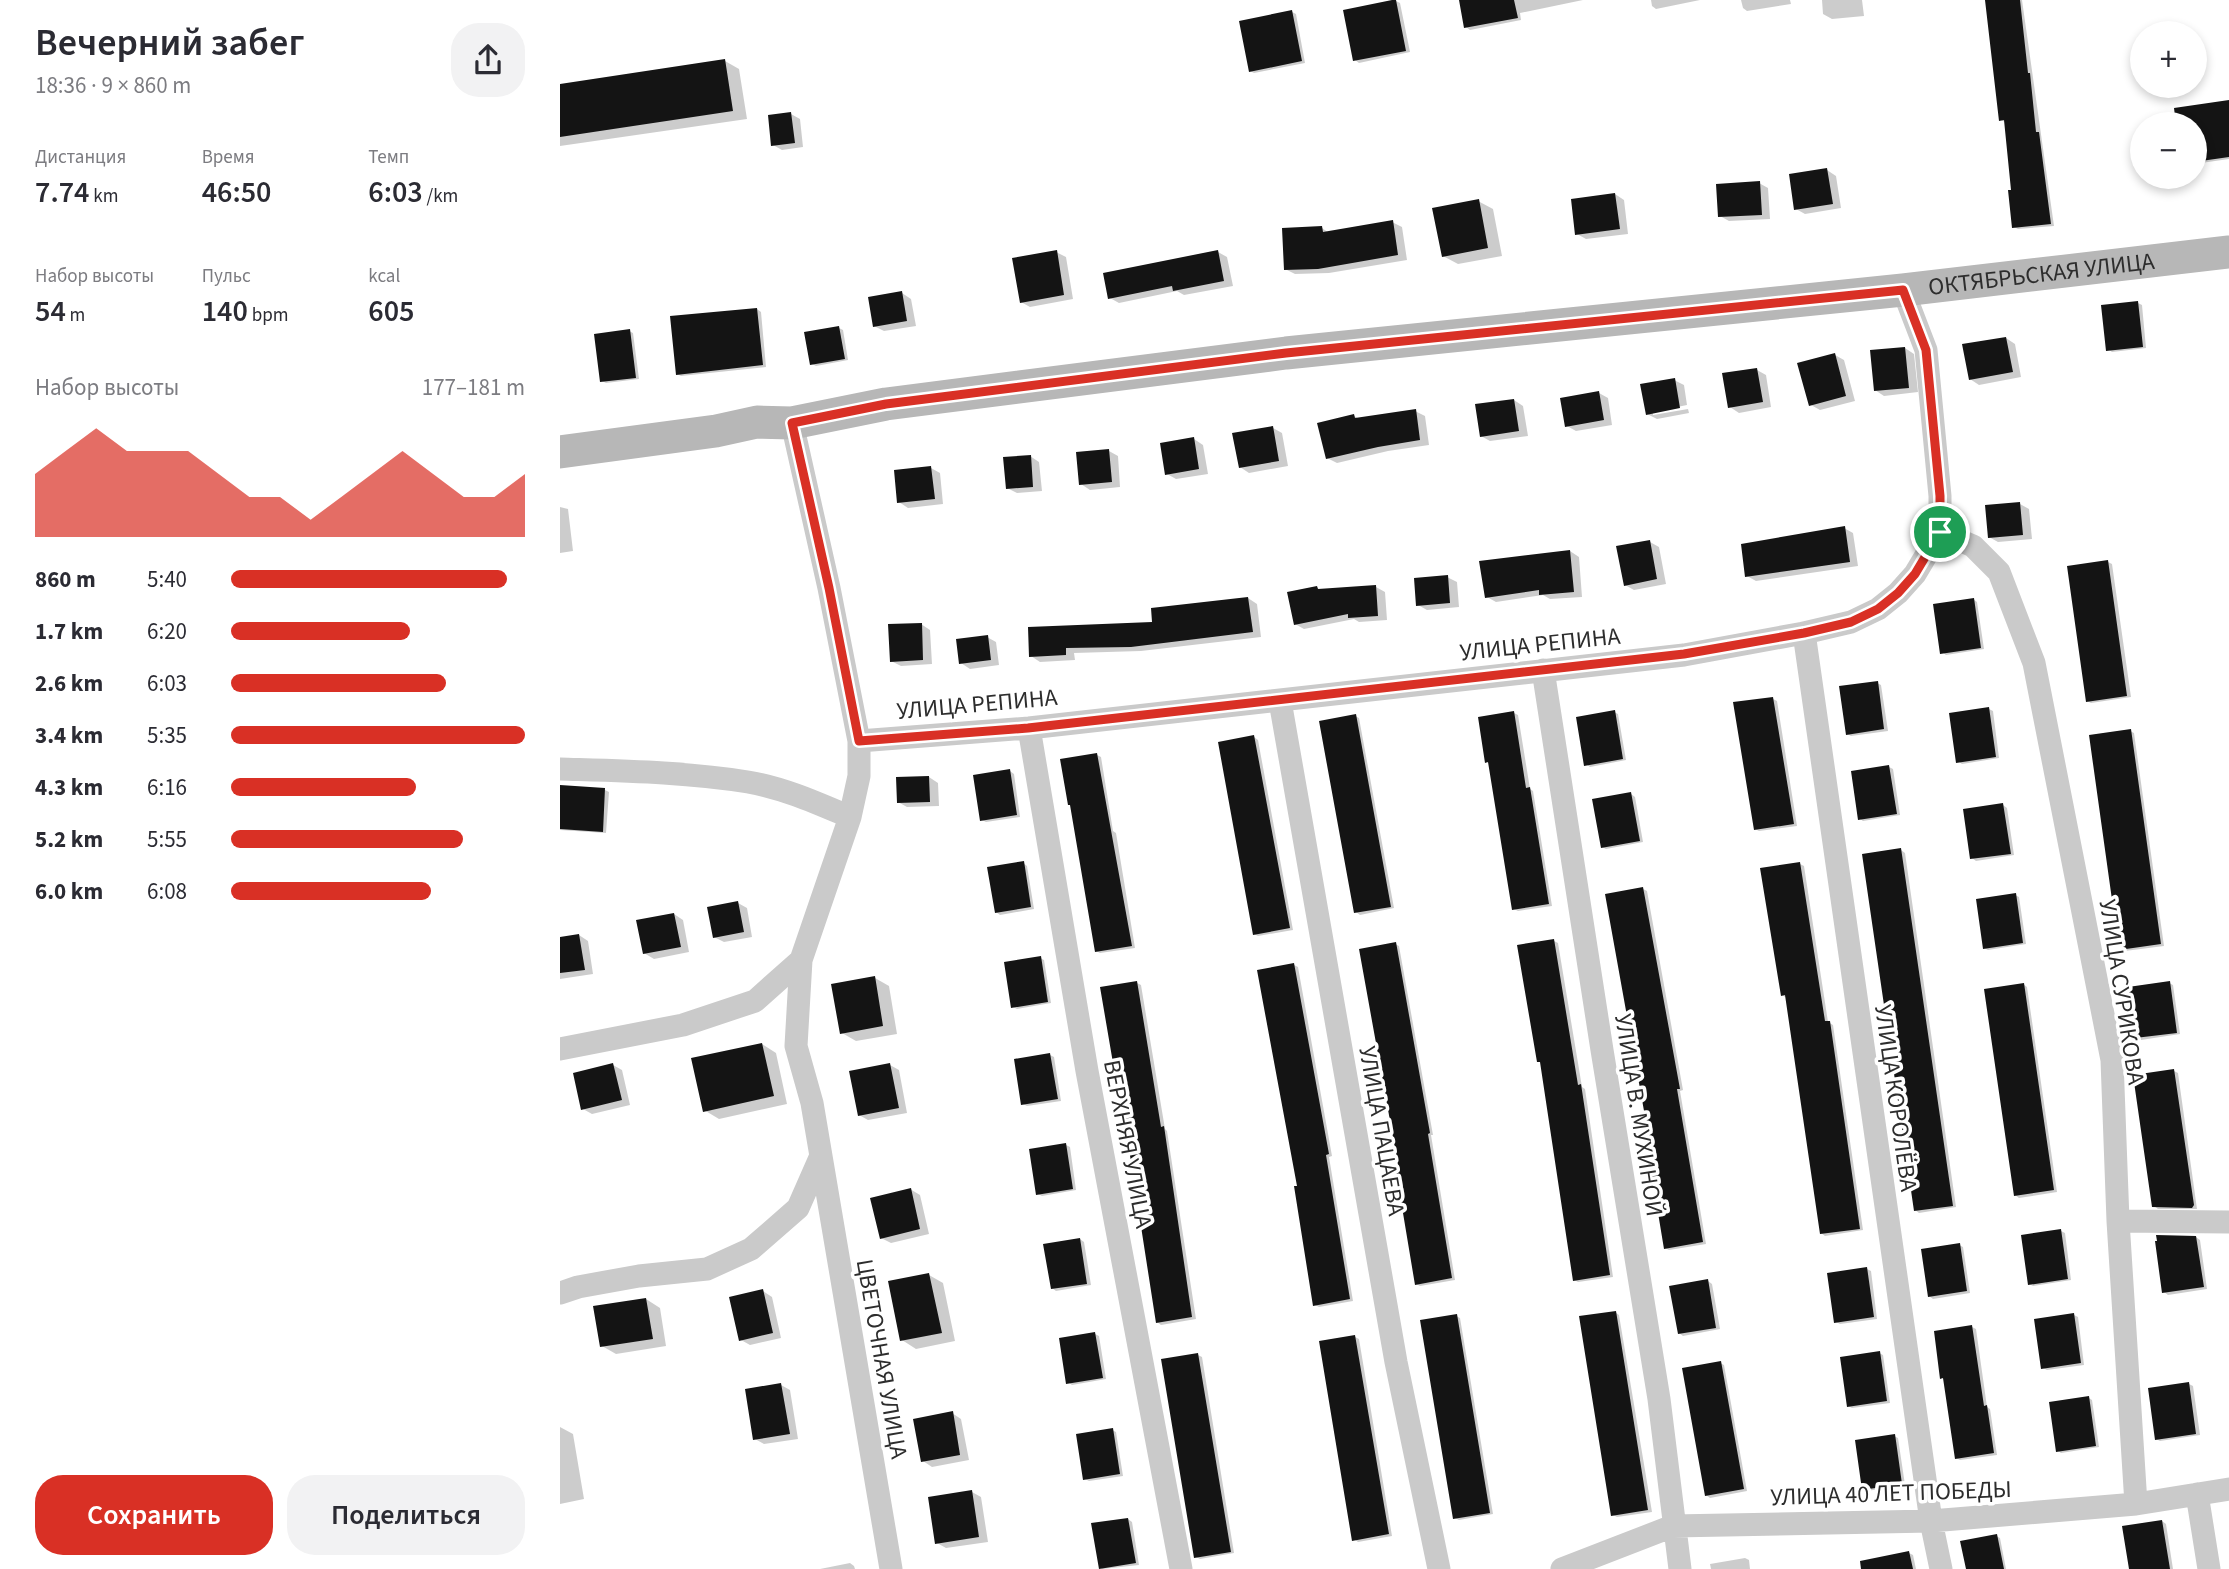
<!DOCTYPE html>
<html lang="ru">
<head>
<meta charset="utf-8">
<style>
	:root { --surface:#fff; --page:#f2f2f3; --text:#2b2b33; --muted:#7c7c81; --accent:#d93025 }
	body { margin:0; font-family:"Source Sans 3",sans-serif; background:var(--page); color:var(--text); height:100vh; display:flex; flex-direction:column; font-size:26px; white-space:nowrap }
	* { box-sizing:border-box; margin:0 }
	p { font-size:23px; color:var(--muted) }
	.icon { flex:none; width:38px; height:38px; fill:none; stroke:currentColor; stroke-width:2; stroke-linecap:round; stroke-linejoin:round }
	.map { position:relative; flex:1; overflow:hidden }
	.side { display:flex; flex-direction:column; background:var(--surface); width:560px }
	.side>* { flex:none }
	.tools { position:absolute; left:1570px; top:21px; display:grid; gap:14px }
	.tools a { display:grid; place-items:center; width:77px; height:77px; border-radius:50%; background:var(--surface); box-shadow:0 4px 10px #0003; font-size:35px }
	.pin { position:absolute; display:grid; place-items:center; width:60px; height:60px; color:#fff; margin:-30px; border:4px solid #fff; border-radius:50%; box-shadow:0 2px 7px #0007 }
	.round { display:grid; place-items:center; flex:none; width:74px; height:74px; border-radius:28px; background:var(--page) }
	.head { display:flex; align-items:center; justify-content:space-between; height:119px; padding:0 35px }
	h1 { font-size:38px; font-weight:600; line-height:52px }
	.figures { display:grid; grid-template-columns:repeat(3,1fr); gap:10px; height:119px; padding:7px 35px }
	.figures div { display:grid; align-content:center }
	.figures b { font-size:30px; font-weight:600 }
	.figures small { font-size:19px; font-weight:400 }
	.figures p { font-size:19px }
	.chart { height:196px; padding:14px 35px }
	.chart p { display:flex; justify-content:space-between }
	.chart svg { width:100%; height:126px; margin-top:7px; fill:var(--accent); opacity:.7 }
	.button { display:flex; gap:14px; margin-top:auto; padding:14px 35px }
	.button a { flex:1; height:80px; border-radius:28px; background:var(--accent); color:#fff; font-size:28px; font-weight:600; line-height:80px; text-align:center }
	.button a+a { background:var(--page); color:var(--text) }
	ul { padding:0 35px; list-style:none; font-size:23px }
	li { display:grid; grid-template-columns:112px 84px 1fr; align-items:center; height:52px }
	li i { height:18px; border-radius:9px; background:var(--accent) }
	main { display:flex; flex:1; min-height:0 }
	.map>svg:first-child { display:block }
	.shadow { fill:#0003 }
	.building { fill:#141414 }
	.lines { fill:none; stroke-linecap:round; stroke-linejoin:round }
	.street { stroke:#cacaca; stroke-width:23 }
	.secondary { stroke:#b7b7b7; stroke-width:33 }
	.route-casing { stroke:#fff; stroke-width:14 }
	.route { stroke:#d93025; stroke-width:9 }
	.labels { text-anchor:middle; stroke-width:7; stroke-linejoin:round; paint-order:stroke }
	.street-label { font-size:24px; fill:#2d2d2d; stroke:#fff }
</style>
</head>
<body>
<main>
<section class="side">
<div class="head"><div><h1>Вечерний забег</h1><p>18:36 · 9 × 860 m</p></div><a class="round"><svg class="icon" aria-label="share" viewBox="0 0 24 24"><path d="M12 15V3M7 8l5-5 5 5M5 13v7h14v-7"/></svg></a></div>
<div class="figures">
<div><p>Дистанция</p><b>7.74<small> km</small></b></div>
<div><p>Время</p><b>46:50</b></div>
<div><p>Темп</p><b>6:03<small> /km</small></b></div>
</div>
<div class="figures">
<div><p>Набор высоты</p><b>54<small> m</small></b></div>
<div><p>Пульс</p><b>140<small> bpm</small></b></div>
<div><p>kcal</p><b>605</b></div>
</div>
<div class="chart"><p><span>Набор высоты</span>177–181 m</p>
<svg viewBox="0 0 160 44" preserveAspectRatio="none"><path d="M0 44V22L10 14L20 6L30 14L40 14L50 14L60 22L70 30L80 30L90 38L100 30L110 22L120 14L130 22L140 30L150 30L160 22V44z"/></svg>
</div>
<ul>
<li><b>860 m</b>5:40<i style="width:94%"></i></li>
<li><b>1.7 km</b>6:20<i style="width:61%"></i></li>
<li><b>2.6 km</b>6:03<i style="width:73%"></i></li>
<li><b>3.4 km</b>5:35<i style="width:100%"></i></li>
<li><b>4.3 km</b>6:16<i style="width:63%"></i></li>
<li><b>5.2 km</b>5:55<i style="width:79%"></i></li>
<li><b>6.0 km</b>6:08<i style="width:68%"></i></li>
</ul>
<div class="button"><a>Сохранить</a><a>Поделиться</a></div>
</section>
<div class="map">
<svg width="1669" height="1569" viewBox="0 0 1669 1569">
	<rect width="100%" height="100%" fill="#fff"/>
	<path class="shadow" d="M901,0H1023L960,13L961,20L910,30L906,27Z
		M1091,0H1140L1096,9L1092,6Z
		M1181,0H1230L1231,4L1187,11L1183,8Z
		M1262,0H1302L1304,16L1272,19L1263,14Z
		M1425,0H1462L1494,226L1458,229L1454,227L1453,191L1445,122L1441,120L1427,4Z
		M836,1L840,3L850,52L799,63L795,60Z
		M732,12L736,14L745,63L694,73L690,71Z
		M165,61L179,69L187,119L0,146V86Z
		M1669,102V159L1634,164V124H1618L1616,109Z
		M231,114L240,119L243,147L222,150L213,145Z
		M1267,170L1276,176L1281,208L1245,214L1236,209Z
		M1199,183L1208,188L1210,219L1169,221L1160,216Z
		M1055,194L1064,200L1068,234L1026,239L1017,234Z
		M918,201L933,209L942,256L898,264L883,256Z
		M832,222L842,227L847,260L769,273L735,274L725,269L762,228L769,233Z
		M496,252L506,257L513,299L470,307L461,302Z
		M658,252L667,257L673,286L624,295L617,291L559,303L550,298Z
		M342,293L351,299L356,326L324,331L314,326Z
		M1578,303L1582,305L1586,348L1552,352L1548,349Z
		M197,309L201,312L206,367L121,376L117,374Z
		M279,328L283,330L288,360L256,366L252,364Z
		M69,331L73,333L79,379L46,383L42,381Z
		M1446,338L1455,344L1461,377L1419,385L1410,379Z
		M1345,348L1354,354L1358,392L1324,396L1315,390Z
		M1275,355L1284,360L1295,401L1260,410L1251,405Z
		M1197,370L1206,375L1211,407L1179,413L1170,407Z
		M1114,380L1124,385L1127,405L1093,412V415L1128,409L1129,413L1097,419L1087,414Z
		M1039,393L1048,398L1052,425L1016,431L1007,426Z
		M954,400L963,406L968,436L930,441L921,436Z
		M855,411L865,416L869,445L828,451L777,463L767,458L794,416L799,419Z
		M713,428L722,433L728,466L689,473L680,467Z
		M634,439L643,445L648,474L616,479L607,474Z
		M549,451L558,456L560,487L530,490L521,484Z
		M470,456L479,462L482,491L457,493L447,488Z
		M371,468L380,473L383,504L348,508L339,502Z
		M1460,504L1469,509L1472,539L1438,542L1429,537Z
		M0,507L8,509L13,551L0,553Z
		M1284,528L1293,533L1298,566L1196,581L1187,576Z
		M1090,542L1099,547L1106,584L1074,590L1065,585Z
		M1010,551L1019,557L1022,597L990,599L983,595L936,602L927,597Z
		M1548,562L1552,564L1571,697L1531,703L1527,701Z
		M887,577L897,582L899,607L867,610L858,605Z
		M816,587L825,592L827,620L799,622L794,619L744,629L735,624L757,588L761,590Z
		M688,598L697,604L701,637L581,651L514,653L515,660L480,662L471,656Z
		M1413,599L1417,602L1424,649L1386,655L1382,652Z
		M361,624L370,630L372,664L341,666L331,661Z
		M427,637L436,642L439,665L410,669L401,663Z
		M1317,683L1321,685L1328,731L1291,736L1287,734Z
		M1213,699L1217,701L1237,826L1199,831L1195,829Z
		M1429,709L1433,711L1439,758L1402,764L1398,761Z
		M1054,712L1058,714L1066,760L1030,767L1026,764Z
		M954,713L958,715L970,789L973,791L992,906L958,911L954,909L930,764L927,762Z
		M795,716L799,718L834,908L800,915L796,912Z
		M1570,731L1574,733L1604,946L1565,951L1561,949Z
		M694,737L698,740L733,930L698,936L694,934Z
		M537,755L541,757L553,831L556,833L575,948L540,953L536,951Z
		M1329,767L1333,769L1340,815L1303,821L1299,818Z
		M450,771L454,774L460,817L426,822L422,820Z
		M369,777L378,783L379,806L347,807L338,802Z
		M0,787L45,790L49,792L46,833L0,830Z
		M1071,794L1075,797L1083,842L1046,849L1042,847Z
		M1443,805L1447,808L1454,855L1416,861L1412,858Z
		M1341,850L1345,853L1396,1207L1359,1213L1355,1210Z
		M463,863L467,866L474,909L440,915L436,912Z
		M1240,864L1244,866L1268,1022L1273,1025L1303,1230L1265,1236L1261,1233L1227,998L1222,995Z
		M1083,889L1087,891L1123,1090L1120,1091L1146,1244L1109,1250L1105,1248L1088,1123Z
		M1455,895L1459,897L1466,944L1428,950L1424,948Z
		M178,903L187,908L192,937L164,942L154,937Z
		M114,914L123,920L129,952L94,959L84,953Z
		M19,935L28,941L33,974L0,979V938Z
		M994,941L998,943L1022,1087L1025,1089L1053,1277L1018,1282L1014,1280L982,1063Z
		M835,944L839,946L873,1135H871L895,1280L860,1286L856,1284L840,1166Z
		M480,958L484,960L491,1003L457,1009L453,1007Z
		M734,965L738,967L772,1156L769,1157L793,1301L759,1307L755,1305L739,1187Z
		M315,978L329,986L337,1034L296,1041L282,1033Z
		M577,983L581,985L605,1129L607,1131L636,1319L601,1325L597,1322Z
		M1609,983L1613,985L1620,1034L1581,1040L1577,1037Z
		M1463,984L1467,987L1497,1192L1459,1198L1455,1195Z
		M202,1044L216,1053L227,1104L159,1119L144,1110Z
		M490,1055L494,1057L501,1101L467,1106L463,1104Z
		M53,1065L62,1070L70,1105L32,1114L23,1109Z
		M330,1065L339,1070L347,1113L308,1120L299,1115Z
		M1614,1071L1618,1073L1637,1209H1598L1594,1206Z
		M506,1145L510,1147L516,1190L482,1196L478,1194Z
		M350,1189L360,1195L369,1234L331,1243L321,1238Z
		M1501,1231L1505,1233L1511,1280L1473,1286L1469,1284Z
		M1636,1237L1640,1240L1647,1289L1608,1295L1604,1292Z
		M520,1239L524,1242L531,1285L496,1291L492,1288Z
		M1399,1245L1403,1247L1410,1293L1373,1299L1369,1296Z
		M1307,1269L1311,1271L1317,1319L1280,1324L1276,1322Z
		M369,1275L383,1283L395,1341L356,1349L342,1340Z
		M1148,1281L1152,1284L1160,1329L1123,1336L1119,1333Z
		M203,1291L212,1297L221,1338L190,1345L181,1340Z
		M86,1299L100,1308L106,1346L56,1354L42,1346Z
		M1055,1312L1059,1315L1092,1512L1057,1517L1053,1515Z
		M1514,1315L1518,1317L1524,1365L1487,1370L1483,1368Z
		M896,1316L900,1318L933,1514L899,1520L895,1518Z
		M1412,1327L1416,1329L1427,1407L1430,1409L1437,1455L1400,1460L1396,1458L1385,1380L1382,1378Z
		M535,1334L539,1336L546,1379L512,1385L508,1382Z
		M795,1337L799,1339L832,1536L798,1542L794,1539Z
		M1319,1353L1323,1355L1330,1403L1292,1408L1288,1406Z
		M638,1355L642,1357L674,1553L640,1559L636,1557Z
		M1160,1363L1164,1365L1187,1491L1150,1498L1146,1495Z
		M1629,1384L1633,1386L1640,1435L1600,1441L1596,1439Z
		M221,1385L230,1390L238,1439L204,1444L195,1439Z
		M1529,1398L1532,1400L1539,1447L1501,1453L1497,1450Z
		M392,1413L401,1419L409,1460L372,1467L363,1461Z
		M0,1427L13,1434L24,1499L0,1504Z
		M552,1430L556,1432L563,1476L529,1481L525,1479Z
		M1334,1436L1338,1438L1345,1485L1307,1491L1304,1489Z
		M412,1492L421,1497L428,1542L386,1548L377,1543Z
		M568,1519L572,1522L579,1565L542,1569L541,1568Z
		M1602,1521L1606,1524L1613,1569H1571Z
		M1436,1536L1440,1538L1446,1569H1407Z
		M1349,1553L1353,1555L1356,1569H1317Z
		M1185,1558L1189,1560L1190,1569H1151L1150,1564Z
		M290,1563L294,1566L295,1569H260Z"/>
	<path class="building" d="M832,0H836L846,51L793,61L783,10Z
		M899,0H954L958,18L904,28Z
		M1425,0H1460L1468,73H1470L1476,132H1479L1491,224L1452,228L1448,190H1451L1444,120L1439,121Z
		M732,10L742,61L689,72L679,21Z
		M165,59L173,111L0,137V84Z
		M1669,100V157L1634,162V124H1616L1614,108Z
		M231,112L235,143L211,146L208,115Z
		M1267,168L1273,204L1234,210L1229,174Z
		M1200,181L1202,215L1158,217L1156,184Z
		M1055,193L1060,229L1015,235L1011,199Z
		M919,199L928,248L882,257L872,208Z
		M833,220L838,255L758,269L724,270L722,228L762,226L763,232Z
		M497,250L504,295L460,303L452,258Z
		M658,250L664,281L613,291L612,286L548,299L543,273Z
		M342,291L347,321L313,327L308,297Z
		M1578,301L1583,347L1546,351L1541,305Z
		M197,308L203,365L116,375L110,316Z
		M279,326L285,359L250,365L244,332Z
		M70,329L76,378L40,382L34,334Z
		M1446,337L1453,372L1409,380L1402,344Z
		M1345,347L1349,388L1314,391L1310,350Z
		M1275,353L1286,396L1249,406L1237,363Z
		M1197,368L1203,402L1168,408L1162,373Z
		M1115,378L1120,408L1086,415L1080,384Z
		M1039,391L1044,420L1005,427L1000,398Z
		M954,399L959,431L920,437L915,404Z
		M856,409L860,440L818,447L766,459L757,423L794,414L795,418Z
		M713,426L719,461L679,468L672,433Z
		M634,437L639,469L605,475L600,443Z
		M549,449L552,482L519,485L516,452Z
		M471,455L473,487L446,489L443,457Z
		M371,466L375,499L337,503L334,470Z
		M1460,502L1463,535L1428,538L1425,505Z
		M1285,526L1290,562L1185,577L1181,544Z
		M1090,540L1097,579L1064,586L1056,546Z
		M1010,550L1014,592L979,595V590L925,598L919,561Z
		M1548,560L1567,696L1526,702L1507,566Z
		M888,575L890,603L856,606L854,578Z
		M816,585L818,616L788,618V614L734,625L727,592L757,586L758,589Z
		M688,597L693,632L571,647L506,648V655L469,657L468,627L592,622L591,608Z
		M1414,598L1421,648L1380,654L1373,604Z
		M362,623L363,660L330,662L328,624Z
		M428,635L431,660L399,664L396,639Z
		M1318,681L1324,729L1286,735L1279,686Z
		M1213,697L1234,824L1194,830L1173,702Z
		M1429,707L1436,757L1396,763L1389,713Z
		M1055,710L1063,759L1024,766L1016,717Z
		M954,711L966,788L970,787L989,904L952,910L928,762L925,763L918,717Z
		M796,714L831,907L794,913L759,721Z
		M1571,729L1601,944L1559,950L1529,735Z
		M694,735L730,928L693,935L658,742Z
		M537,753L572,946L535,952L510,805H508L500,759Z
		M1329,765L1337,814L1298,820L1291,771Z
		M450,769L457,815L420,821L413,775Z
		M369,776L370,802L337,803L336,777Z
		M0,785L45,788L43,832L0,829Z
		M1071,792L1080,841L1041,848L1032,799Z
		M1443,803L1451,854L1410,859L1403,809Z
		M1341,848L1393,1206L1354,1211L1302,854Z
		M464,861L471,907L435,913L427,867Z
		M1240,862L1265,1021H1270L1300,1229L1260,1234L1225,995L1221,996L1200,868Z
		M1083,887L1120,1089H1117L1143,1242L1104,1249L1083,1122H1086L1045,894Z
		M1456,893L1463,943L1423,949L1416,899Z
		M178,901L184,932L153,938L147,907Z
		M114,913L121,947L83,954L76,920Z
		M19,934L25,970L0,973V937Z
		M994,939L1018,1085L1021,1084L1050,1275L1013,1281L980,1062H977L957,945Z
		M836,942L870,1133L868,1134L892,1278L855,1285L835,1165H838L799,949Z
		M481,956L488,1002L451,1008L444,962Z
		M734,963L769,1154L766,1155L790,1299L753,1306L734,1186H737L697,970Z
		M315,976L323,1026L280,1034L271,984Z
		M577,981L601,1127L604,1126L632,1317L596,1323L562,1104H560L540,987Z
		M1610,981L1617,1033L1575,1038L1568,987Z
		M1464,983L1494,1190L1454,1196L1424,989Z
		M202,1043L214,1096L143,1112L131,1058Z
		M490,1053L498,1099L461,1105L454,1059Z
		M53,1063L62,1100L21,1110L13,1073Z
		M330,1063L339,1108L298,1116L289,1071Z
		M1614,1069L1634,1205L1632,1208L1592,1207L1573,1075Z
		M506,1143L513,1189L476,1195L469,1149Z
		M351,1188L360,1229L320,1239L310,1198Z
		M1501,1229L1508,1279L1468,1285L1461,1235Z
		M1596,1235L1636,1236L1644,1287L1602,1293L1595,1241H1597Z
		M520,1238L527,1284L491,1289L483,1244Z
		M1400,1243L1407,1291L1368,1297L1361,1249Z
		M1307,1267L1314,1317L1274,1323L1267,1273Z
		M369,1273L382,1333L340,1341L328,1281Z
		M1148,1279L1156,1328L1118,1334L1109,1286Z
		M203,1289L213,1333L179,1341L169,1297Z
		M86,1298L93,1339L40,1347L33,1306Z
		M1056,1311L1088,1510L1051,1516L1019,1316Z
		M1514,1313L1521,1363L1481,1369L1474,1319Z
		M897,1314L930,1513L893,1519L860,1320Z
		M1412,1325L1424,1406L1427,1405L1434,1453L1395,1459L1383,1378L1380,1379L1374,1331Z
		M535,1332L543,1378L506,1384L499,1338Z
		M795,1335L829,1534L792,1541L759,1341Z
		M1320,1351L1327,1401L1287,1407L1280,1357Z
		M638,1353L671,1552L634,1558L601,1359Z
		M1161,1361L1184,1489L1145,1496L1122,1368Z
		M1629,1382L1636,1434L1595,1440L1588,1388Z
		M221,1383L230,1434L193,1440L185,1389Z
		M1529,1396L1536,1446L1496,1452L1489,1402Z
		M393,1411L400,1455L361,1462L353,1419Z
		M553,1428L560,1474L523,1480L516,1434Z
		M1335,1434L1342,1484L1302,1490L1295,1440Z
		M412,1490L419,1537L375,1544L368,1497Z
		M568,1518L576,1563L539,1569L531,1523Z
		M1602,1520L1610,1569H1569L1562,1526Z
		M1437,1534L1444,1569H1406L1400,1541Z
		M1349,1551L1353,1569H1301L1300,1561Z"/>
	<g class="lines">
		<path class="street" d="M1380,532L1413,546L1439,572L1474,663L1552,1060L1558,1221L1576,1504
			M1244,633L1371,1521L1381,1569
			M983,670L1042,1050L1099,1399L1120,1569
			M720,701L836,1362L879,1569
			M469,728L527,1071L621,1569
			M299,741L469,728L1124,655L1244,633L1291,622L1318,609L1338,593L1355,574L1380,532V496L1366,350L1343,290
			M0,769C63,771 126,772 188,782C224,788 257,803 290,817
			M241,960L236,1046L252,1103L331,1569
			M0,1049L123,1025L195,1001L241,960L290,817L299,776V741L269,588L232,423
			M1558,1221L1669,1222
			M0,1293L18,1287L79,1276L147,1269L191,1249L238,1208L260,1158
			M1637,1494L1649,1569
			M1002,1569L1113,1526L1371,1521L1576,1504L1669,1489"/>
		<path class="secondary" id="s1" d="M0,452L156,431L197,422L232,423L326,404L726,353L1343,290L1669,252"/>
	</g>
	<g class="lines">
		<g class="route-casing">
			<path id="route" d="M1343,290L1366,350L1380,496V532L1355,574L1338,593L1318,609L1291,622L1244,633L1124,654L468,728L299,741L269,588L232,423L326,404L726,353Z"/>
		</g>
		<use href="#route" class="route"/>
	</g>
	<g class="labels">
		<g class="street-label">
			<text dy="8" stroke="none"><textPath href="#s1" startOffset="1493">ОКТЯБРЬСКАЯ УЛИЦА</textPath></text>
			<text transform="translate(980 644) rotate(-6)" y="8">УЛИЦА РЕПИНА</text>
			<text transform="translate(417 704) rotate(-5)" y="8">УЛИЦА РЕПИНА</text>
			<text transform="translate(1562 992) rotate(81)" y="8">УЛИЦА СУРИКОВА</text>
			<text transform="translate(1336 1098) rotate(82)" y="8">УЛИЦА КОРОЛЁВА</text>
			<text transform="translate(1079 1115) rotate(81)" y="8">УЛИЦА В. МУХИНОЙ</text>
			<text transform="translate(822 1131) rotate(80)" y="8">УЛИЦА ПАЦАЕВА</text>
			<text transform="translate(568 1144) rotate(79)" y="8">ВЕРХНЯЯ УЛИЦА</text>
			<text transform="translate(322 1359) rotate(80)" y="8">ЦВЕТОЧНАЯ УЛИЦА</text>
			<text transform="translate(1331 1493) rotate(-2)" y="8">УЛИЦА 40 ЛЕТ ПОБЕДЫ</text>
		</g>
	</g>
</svg>
<div class="tools">
<a>+</a>
<a>−</a>
</div>
<div class="pin" style="left:1380px;top:532px;background:#1e9e55"><svg class="icon" aria-label="arrive" viewBox="0 0 24 24"><path d="M6 21V4h12l-3 4 3 4H6"/></svg></div>
</div>
</main>
</body>
</html>
